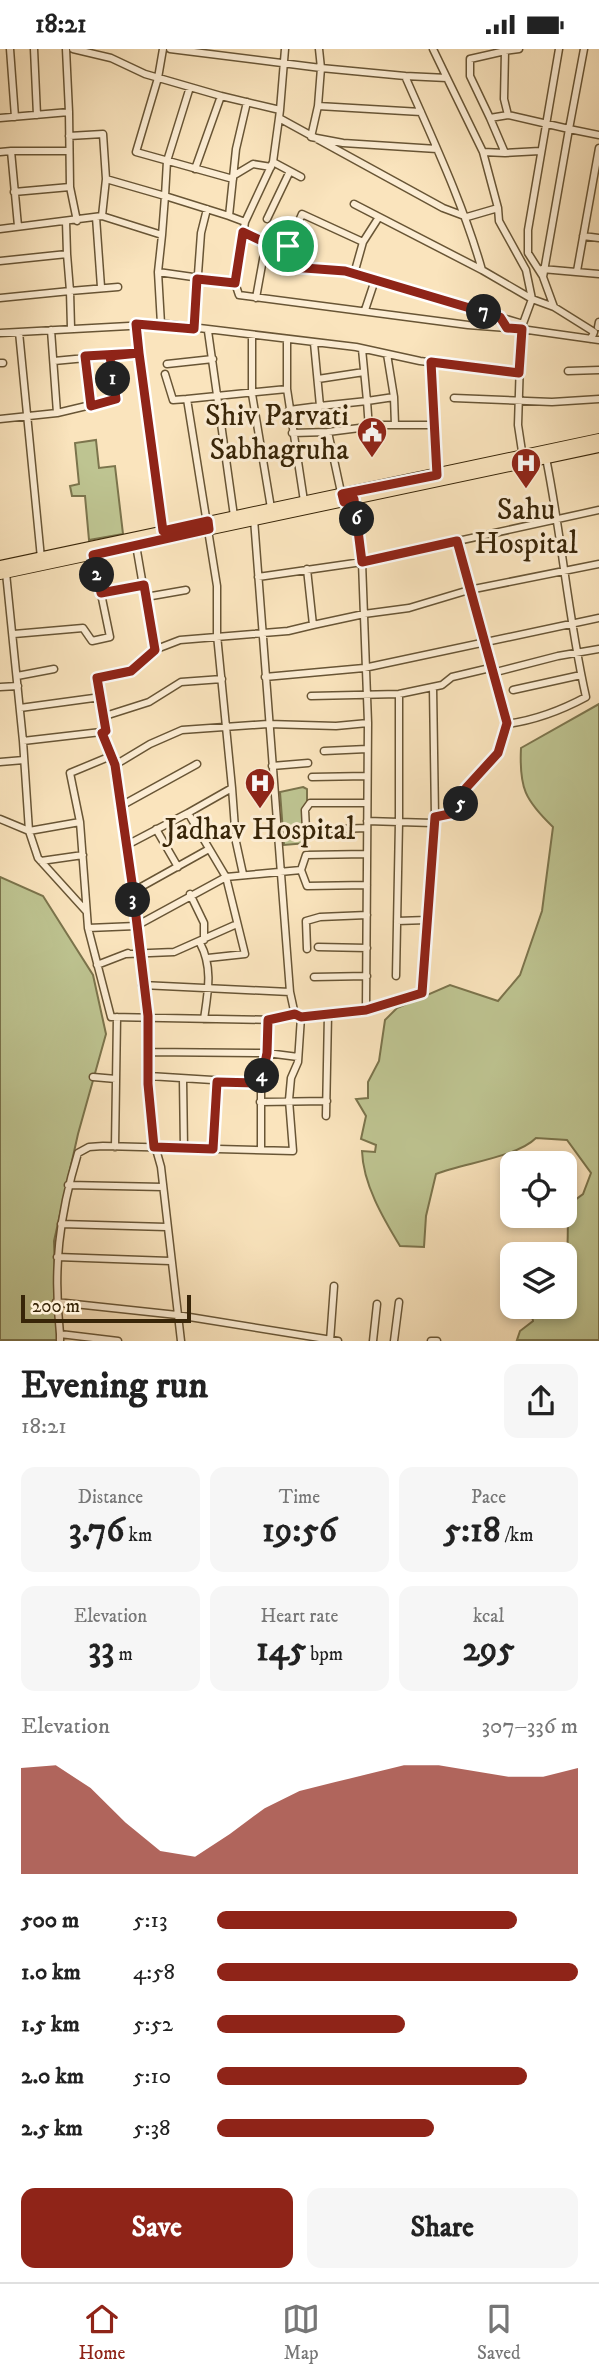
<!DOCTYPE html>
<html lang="en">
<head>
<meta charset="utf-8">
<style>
	:root { --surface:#fff; --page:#f6f6f6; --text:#222; --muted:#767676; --line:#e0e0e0; --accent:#8f2418 }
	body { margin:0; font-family:"IM FELL DW Pica",serif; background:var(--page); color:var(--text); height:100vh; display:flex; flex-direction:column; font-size:26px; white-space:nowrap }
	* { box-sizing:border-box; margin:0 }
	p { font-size:23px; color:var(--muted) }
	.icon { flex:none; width:38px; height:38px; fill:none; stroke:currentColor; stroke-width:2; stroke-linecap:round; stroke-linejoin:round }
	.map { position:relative; height:1292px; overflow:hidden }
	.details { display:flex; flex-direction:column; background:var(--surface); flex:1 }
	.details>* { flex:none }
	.buttons { position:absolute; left:500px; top:1102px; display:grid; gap:14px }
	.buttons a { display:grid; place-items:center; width:77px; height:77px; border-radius:14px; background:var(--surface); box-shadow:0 4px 10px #0003; font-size:35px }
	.scale { position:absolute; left:21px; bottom:18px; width:170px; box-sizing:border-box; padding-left:7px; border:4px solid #382508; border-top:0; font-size:19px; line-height:24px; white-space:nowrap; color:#382508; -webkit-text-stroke:5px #fcedd4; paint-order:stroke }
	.pin { position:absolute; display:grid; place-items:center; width:60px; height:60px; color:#fff; margin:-30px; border:4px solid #fff; border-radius:50%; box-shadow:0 2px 7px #0007 }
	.km { position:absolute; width:35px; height:35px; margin:-18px; border-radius:50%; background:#222; color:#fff; font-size:19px; line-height:35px; text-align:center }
	.round { display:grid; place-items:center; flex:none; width:74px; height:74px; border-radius:14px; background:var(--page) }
	.headline { display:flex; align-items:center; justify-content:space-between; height:119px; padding:0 21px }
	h1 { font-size:38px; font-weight:800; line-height:52px }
	.metrics { display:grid; grid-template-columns:repeat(3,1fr); gap:10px; height:119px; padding:7px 21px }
	.metrics div { display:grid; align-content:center; border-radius:14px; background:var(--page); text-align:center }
	.metrics b { font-size:35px; font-weight:800 }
	.metrics small { font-size:19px; font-weight:400 }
	.metrics p { font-size:19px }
	.chart { height:196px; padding:14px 21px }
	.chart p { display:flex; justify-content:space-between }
	.chart svg { width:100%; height:126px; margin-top:7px; fill:var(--accent); opacity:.7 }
	.button { display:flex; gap:14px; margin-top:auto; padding:14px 21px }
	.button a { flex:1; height:80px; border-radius:14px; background:var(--accent); color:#fff; font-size:28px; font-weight:800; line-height:80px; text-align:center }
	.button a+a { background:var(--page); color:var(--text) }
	ul { padding:0 21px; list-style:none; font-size:23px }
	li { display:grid; grid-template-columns:112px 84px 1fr; align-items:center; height:52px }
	li i { height:18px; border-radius:9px; background:var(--accent) }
	.status { display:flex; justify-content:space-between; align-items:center; height:49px; padding:0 35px; background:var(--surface); direction:ltr }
	.status svg { height:19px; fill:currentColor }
	.dock { display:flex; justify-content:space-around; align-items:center; height:98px; border-top:2px solid var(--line); background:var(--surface); font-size:19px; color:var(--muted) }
	.dock a { display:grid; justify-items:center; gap:4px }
	.dock .current { color:var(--accent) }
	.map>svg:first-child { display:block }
	.green { fill:#bec491; stroke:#7b744c; stroke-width:2 }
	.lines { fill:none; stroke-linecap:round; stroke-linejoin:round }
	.minor-casing { stroke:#685535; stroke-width:9 }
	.primary-casing { stroke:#382508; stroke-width:12 }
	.minor { stroke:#fcedd4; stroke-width:6 }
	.primary { stroke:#fae4bd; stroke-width:10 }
	.route-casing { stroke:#fff; stroke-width:14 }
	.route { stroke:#8f2418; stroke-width:9 }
	.labels { text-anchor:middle; stroke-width:6; stroke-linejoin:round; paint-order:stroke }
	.poi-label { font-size:30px; fill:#382508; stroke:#fcedd4 }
</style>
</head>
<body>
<div class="status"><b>18:21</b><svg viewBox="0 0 49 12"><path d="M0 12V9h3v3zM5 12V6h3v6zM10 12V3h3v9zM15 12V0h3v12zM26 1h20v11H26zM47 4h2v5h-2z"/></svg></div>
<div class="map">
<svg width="599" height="1292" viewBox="0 0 599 1292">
	<rect width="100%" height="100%" fill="#fae4bd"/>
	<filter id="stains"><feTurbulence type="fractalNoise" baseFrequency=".00286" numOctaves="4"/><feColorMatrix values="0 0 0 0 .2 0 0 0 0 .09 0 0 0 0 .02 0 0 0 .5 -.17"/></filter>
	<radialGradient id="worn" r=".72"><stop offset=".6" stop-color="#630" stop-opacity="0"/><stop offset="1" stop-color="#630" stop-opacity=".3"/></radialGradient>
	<path class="green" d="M96,391L99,419L115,417L123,485L89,491L85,447H72L70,437L79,435L75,394Z
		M599,655V1291H517L520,1282L533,1272L530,1258H565C565,1223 570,1191 567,1157L583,1145L591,1124L567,1091L536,1089C517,1108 464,1114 436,1125L426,1167L424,1198L400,1197C383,1169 363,1135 362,1102L375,1103L376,1096L361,1090L366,1067L356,1050L368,1049V1033L379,1012L385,971L397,959L450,936L498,952L520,926L542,862L553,778C525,751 519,739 521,699Z
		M303,738L307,740V794L284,796L280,743Z
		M0,828L43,847L93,926L106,985L78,1085L54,1192L57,1291H0Z"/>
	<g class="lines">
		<g class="minor-casing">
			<path id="minor" d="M10,0L15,68
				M34,0L37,66
				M66,0L69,63
				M73,0L111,9L145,25L221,47
				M163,0L158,29L136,103L233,130
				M170,0L321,19L319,0
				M433,0L447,29
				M519,0L505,2L504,50L508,66L569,80L584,0
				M505,2L470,10V27L490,69L508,66
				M190,38L167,112L165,147L229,167
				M318,57L421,63
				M280,61L285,0
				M0,69L69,63L70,138L77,172
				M279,69L273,113L301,128
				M490,69L505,104L540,102
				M437,100L343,94L311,88L318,57L321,19L405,27C433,91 463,154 482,221L532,250
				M11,102H69
				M0,103L11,102L18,177
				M483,103L505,104
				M195,120L221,47L280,61L279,69L443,159L467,168L498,159L483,103L447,29L405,27
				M233,127L253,115L271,118
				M14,143L70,138
				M354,155L482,221
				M498,159L499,172L526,221L532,250
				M102,167L106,130
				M96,168L101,238
				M379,168L363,193L302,165L288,197L286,214L291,218L345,222L523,275
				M267,170L290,122
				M245,173L229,167L236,100L247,53
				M0,180L102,167L162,186L165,147L106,130L103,85L69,87
				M243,183L266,194L256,249
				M162,186L158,223L235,234L239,246L468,276L521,280L532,250L554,258
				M583,187L599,189
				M266,194L288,197
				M0,212L67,205L66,172
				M542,220L599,225
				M577,222L599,99
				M158,223L161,275
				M354,225L363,193
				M542,226L528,204V181L559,0
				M235,234L245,173L273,113
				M0,249L70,242L67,205
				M365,261L375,231
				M136,275L139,304
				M598,278L599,273
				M71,279L70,242L118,238
				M194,280L201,184L207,160
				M51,281L57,364
				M208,282L234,467
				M19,283L41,509
				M0,284L166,275L356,298L420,312L519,324
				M252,287V345L271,459
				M591,290L594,283L554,258L543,228L569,80L599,86
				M314,294L320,357L367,352L362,300
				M84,307L91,357
				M54,312L139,304L163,482
				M431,313L437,426
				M0,314H3
				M167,315L213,310
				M568,322L599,321
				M165,325L173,351L187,350
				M318,330L364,323
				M287,340V291
				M394,348L395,376
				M454,349L552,353L599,350
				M289,361L320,357
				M0,370L57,364L116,350L110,307
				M369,380L367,352L394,348L387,305
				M328,383L383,376H433
				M292,384L328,383L342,448
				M523,409L518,376L521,280L599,291
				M354,450L362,513L368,674L366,961
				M254,470L290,943
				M457,492L507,675C536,671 560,662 586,648C568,569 562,488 546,409
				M136,496L154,601
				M6,524L23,692L29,782L80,773
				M258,528L362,513L599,461
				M101,544L143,536
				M146,548L186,541
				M313,576L364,565L409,559L469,541L599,515
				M14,585L83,579L92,592L110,588L93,506
				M492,624L558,607L599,600
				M17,627L54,620
				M265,628L364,619L599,569
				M0,638L18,637
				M513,641L581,626
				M311,647L399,645L442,636L452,628L490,619
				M20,659L101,648
				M105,667L149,653L181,633L222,630
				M23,692L101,683
				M324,702L367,700
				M111,707L70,724L80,773L88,879L136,877L115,716L101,683L106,682L97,629L131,622L154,601L180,591L288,582L313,576L307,520
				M0,713L24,711
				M115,716L150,695L182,681L268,675L336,677L368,674
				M272,717L308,714
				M312,728L367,727
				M232,739L236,793L243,825
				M119,758L197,715
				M435,768L459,763L466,739L498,704L507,675
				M0,770L29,782L38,809L86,862
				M367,772L399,773V645
				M367,779L306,781L305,761L310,754H367
				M156,780L178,818
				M125,797L188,764
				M367,805L306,806L301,821L307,837L367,836
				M41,812L83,806
				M132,843L209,800
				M190,845L204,874V891
				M397,872L427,871
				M88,879L111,968L276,971L295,966
				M200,894C213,918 208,943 204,970
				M318,898L367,899
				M307,900L306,872L320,868L367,866
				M126,905L174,903L237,875
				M208,909L245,905L226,828L301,821
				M97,916L128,904
				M396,927L399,773L433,774L435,768L433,638
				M314,928L367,927
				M301,968L366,961L422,944L433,774
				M148,1003L267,1004L298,1008
				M149,1027L261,1034V1101
				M93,1028L116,1030
				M183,1030L184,1100
				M261,1034L267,1004L268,971
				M260,1053L327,1052
				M326,1067L328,965
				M115,1098L117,968
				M213,1100L217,1033
				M68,1136L163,1138
				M61,1175L166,1178
				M57,1208L170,1212
				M56,1253L177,1266L338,1292
				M60,1285C53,1220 59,1167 78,1104L89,1098L103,1097L293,1102L289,1051L291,1029L298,1013L301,968L295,966L290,943L142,936
				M60,1292V1285L118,1292
				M181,1292L161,1118L152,1086L148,967L136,877L226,828L188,764L232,739L217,586V537L187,350L287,340L304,452
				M330,1292L334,1237
				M373,1292L377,1255
				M394,1292L399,1253
				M431,1292H437"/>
		</g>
		<g class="primary-casing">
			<path id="primary" d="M0,517L599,390
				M0,525L599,398"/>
		</g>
		<use href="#minor" class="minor"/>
		<use href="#primary" class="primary"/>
	</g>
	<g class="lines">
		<g class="route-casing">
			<path id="route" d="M288,197L266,194L243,183L235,234L197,230L194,280L136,275L139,304L85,307L91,357L116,350L110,307L139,304L163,482L208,472L209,480L93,506L101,544L144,536L155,601L131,622L97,629L106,682L102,684L115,716L132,834L148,967V1035L154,1098L213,1100L217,1033L261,1034L267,1004L268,971L295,965L301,968L366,961L422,944L435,768L459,763L466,739L498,704L507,674L457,492L362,513L354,450L344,453L342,445L437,426L431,313L519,324L522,280L507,279L500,268L345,222L291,218L286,214L288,197"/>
		</g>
		<use href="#route" class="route"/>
	</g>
	<defs>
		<g id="civic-pin" transform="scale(1.575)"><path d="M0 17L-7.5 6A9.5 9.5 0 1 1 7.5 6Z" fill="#8f2418" stroke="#fcedd4"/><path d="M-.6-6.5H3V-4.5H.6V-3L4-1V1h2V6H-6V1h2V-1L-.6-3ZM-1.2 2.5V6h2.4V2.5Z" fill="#fff"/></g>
		<g id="hospital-pin" transform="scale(1.575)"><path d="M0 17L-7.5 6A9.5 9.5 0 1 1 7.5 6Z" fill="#8f2418" stroke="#fcedd4"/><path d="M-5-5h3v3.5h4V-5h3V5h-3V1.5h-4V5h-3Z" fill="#fff"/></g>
	</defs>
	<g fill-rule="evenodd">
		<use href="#civic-pin" x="372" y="383"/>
		<use href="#hospital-pin" x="526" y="414"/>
		<use href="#hospital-pin" x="260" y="734"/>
	</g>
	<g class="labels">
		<g class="poi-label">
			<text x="349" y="376" text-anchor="end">Shiv Parvati<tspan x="349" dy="34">Sabhagruha</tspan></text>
			<text x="526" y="470">Sahu<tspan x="526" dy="34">Hospital</tspan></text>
			<text x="260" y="790">Jadhav Hospital</text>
		</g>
	</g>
	<rect width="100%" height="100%" filter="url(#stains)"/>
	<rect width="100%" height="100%" fill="url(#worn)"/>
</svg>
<div class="buttons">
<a><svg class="icon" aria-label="locate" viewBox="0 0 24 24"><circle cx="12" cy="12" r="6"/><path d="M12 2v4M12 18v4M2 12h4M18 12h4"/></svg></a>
<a><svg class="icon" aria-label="layers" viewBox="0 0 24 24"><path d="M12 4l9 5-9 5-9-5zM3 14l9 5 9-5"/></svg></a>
</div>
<div class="scale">200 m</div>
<div class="pin" style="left:288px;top:197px;background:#1e9e55"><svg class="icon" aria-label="arrive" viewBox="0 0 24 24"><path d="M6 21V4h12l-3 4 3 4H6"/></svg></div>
<b class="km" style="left:113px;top:330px">1</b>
<b class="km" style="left:97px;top:526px">2</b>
<b class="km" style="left:133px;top:851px">3</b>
<b class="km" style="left:262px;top:1027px">4</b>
<b class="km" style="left:461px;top:755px">5</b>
<b class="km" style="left:357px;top:470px">6</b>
<b class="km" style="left:484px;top:263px">7</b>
</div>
<section class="details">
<div class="headline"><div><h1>Evening run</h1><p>18:21</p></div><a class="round"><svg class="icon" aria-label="share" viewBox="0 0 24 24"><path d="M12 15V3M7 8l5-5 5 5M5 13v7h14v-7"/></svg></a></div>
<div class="metrics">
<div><p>Distance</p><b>3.76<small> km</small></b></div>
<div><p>Time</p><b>19:56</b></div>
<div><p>Pace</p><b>5:18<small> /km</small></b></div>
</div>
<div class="metrics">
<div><p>Elevation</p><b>33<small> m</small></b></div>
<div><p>Heart rate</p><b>145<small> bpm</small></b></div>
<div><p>kcal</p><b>295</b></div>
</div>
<div class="chart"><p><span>Elevation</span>307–336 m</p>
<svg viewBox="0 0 160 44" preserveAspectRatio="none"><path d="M0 44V7L10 6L20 14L30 26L40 36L50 38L60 30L70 21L80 15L90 12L100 9L110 6L120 6L130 8L140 10L150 10L160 7V44z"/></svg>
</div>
<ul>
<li><b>500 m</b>5:13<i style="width:83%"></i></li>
<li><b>1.0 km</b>4:58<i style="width:100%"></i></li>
<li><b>1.5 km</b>5:52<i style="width:52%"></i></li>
<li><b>2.0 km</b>5:10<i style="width:86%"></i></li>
<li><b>2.5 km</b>5:38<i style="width:60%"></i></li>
</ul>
<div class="button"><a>Save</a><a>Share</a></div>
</section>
<nav class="dock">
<a class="current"><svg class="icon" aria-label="home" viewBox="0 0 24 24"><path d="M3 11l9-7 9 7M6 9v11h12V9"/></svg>Home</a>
<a><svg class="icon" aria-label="map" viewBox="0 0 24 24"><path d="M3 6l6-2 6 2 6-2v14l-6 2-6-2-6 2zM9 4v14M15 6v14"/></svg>Map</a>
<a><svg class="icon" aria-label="saved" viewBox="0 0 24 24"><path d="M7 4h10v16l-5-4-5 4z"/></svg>Saved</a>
</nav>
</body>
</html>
